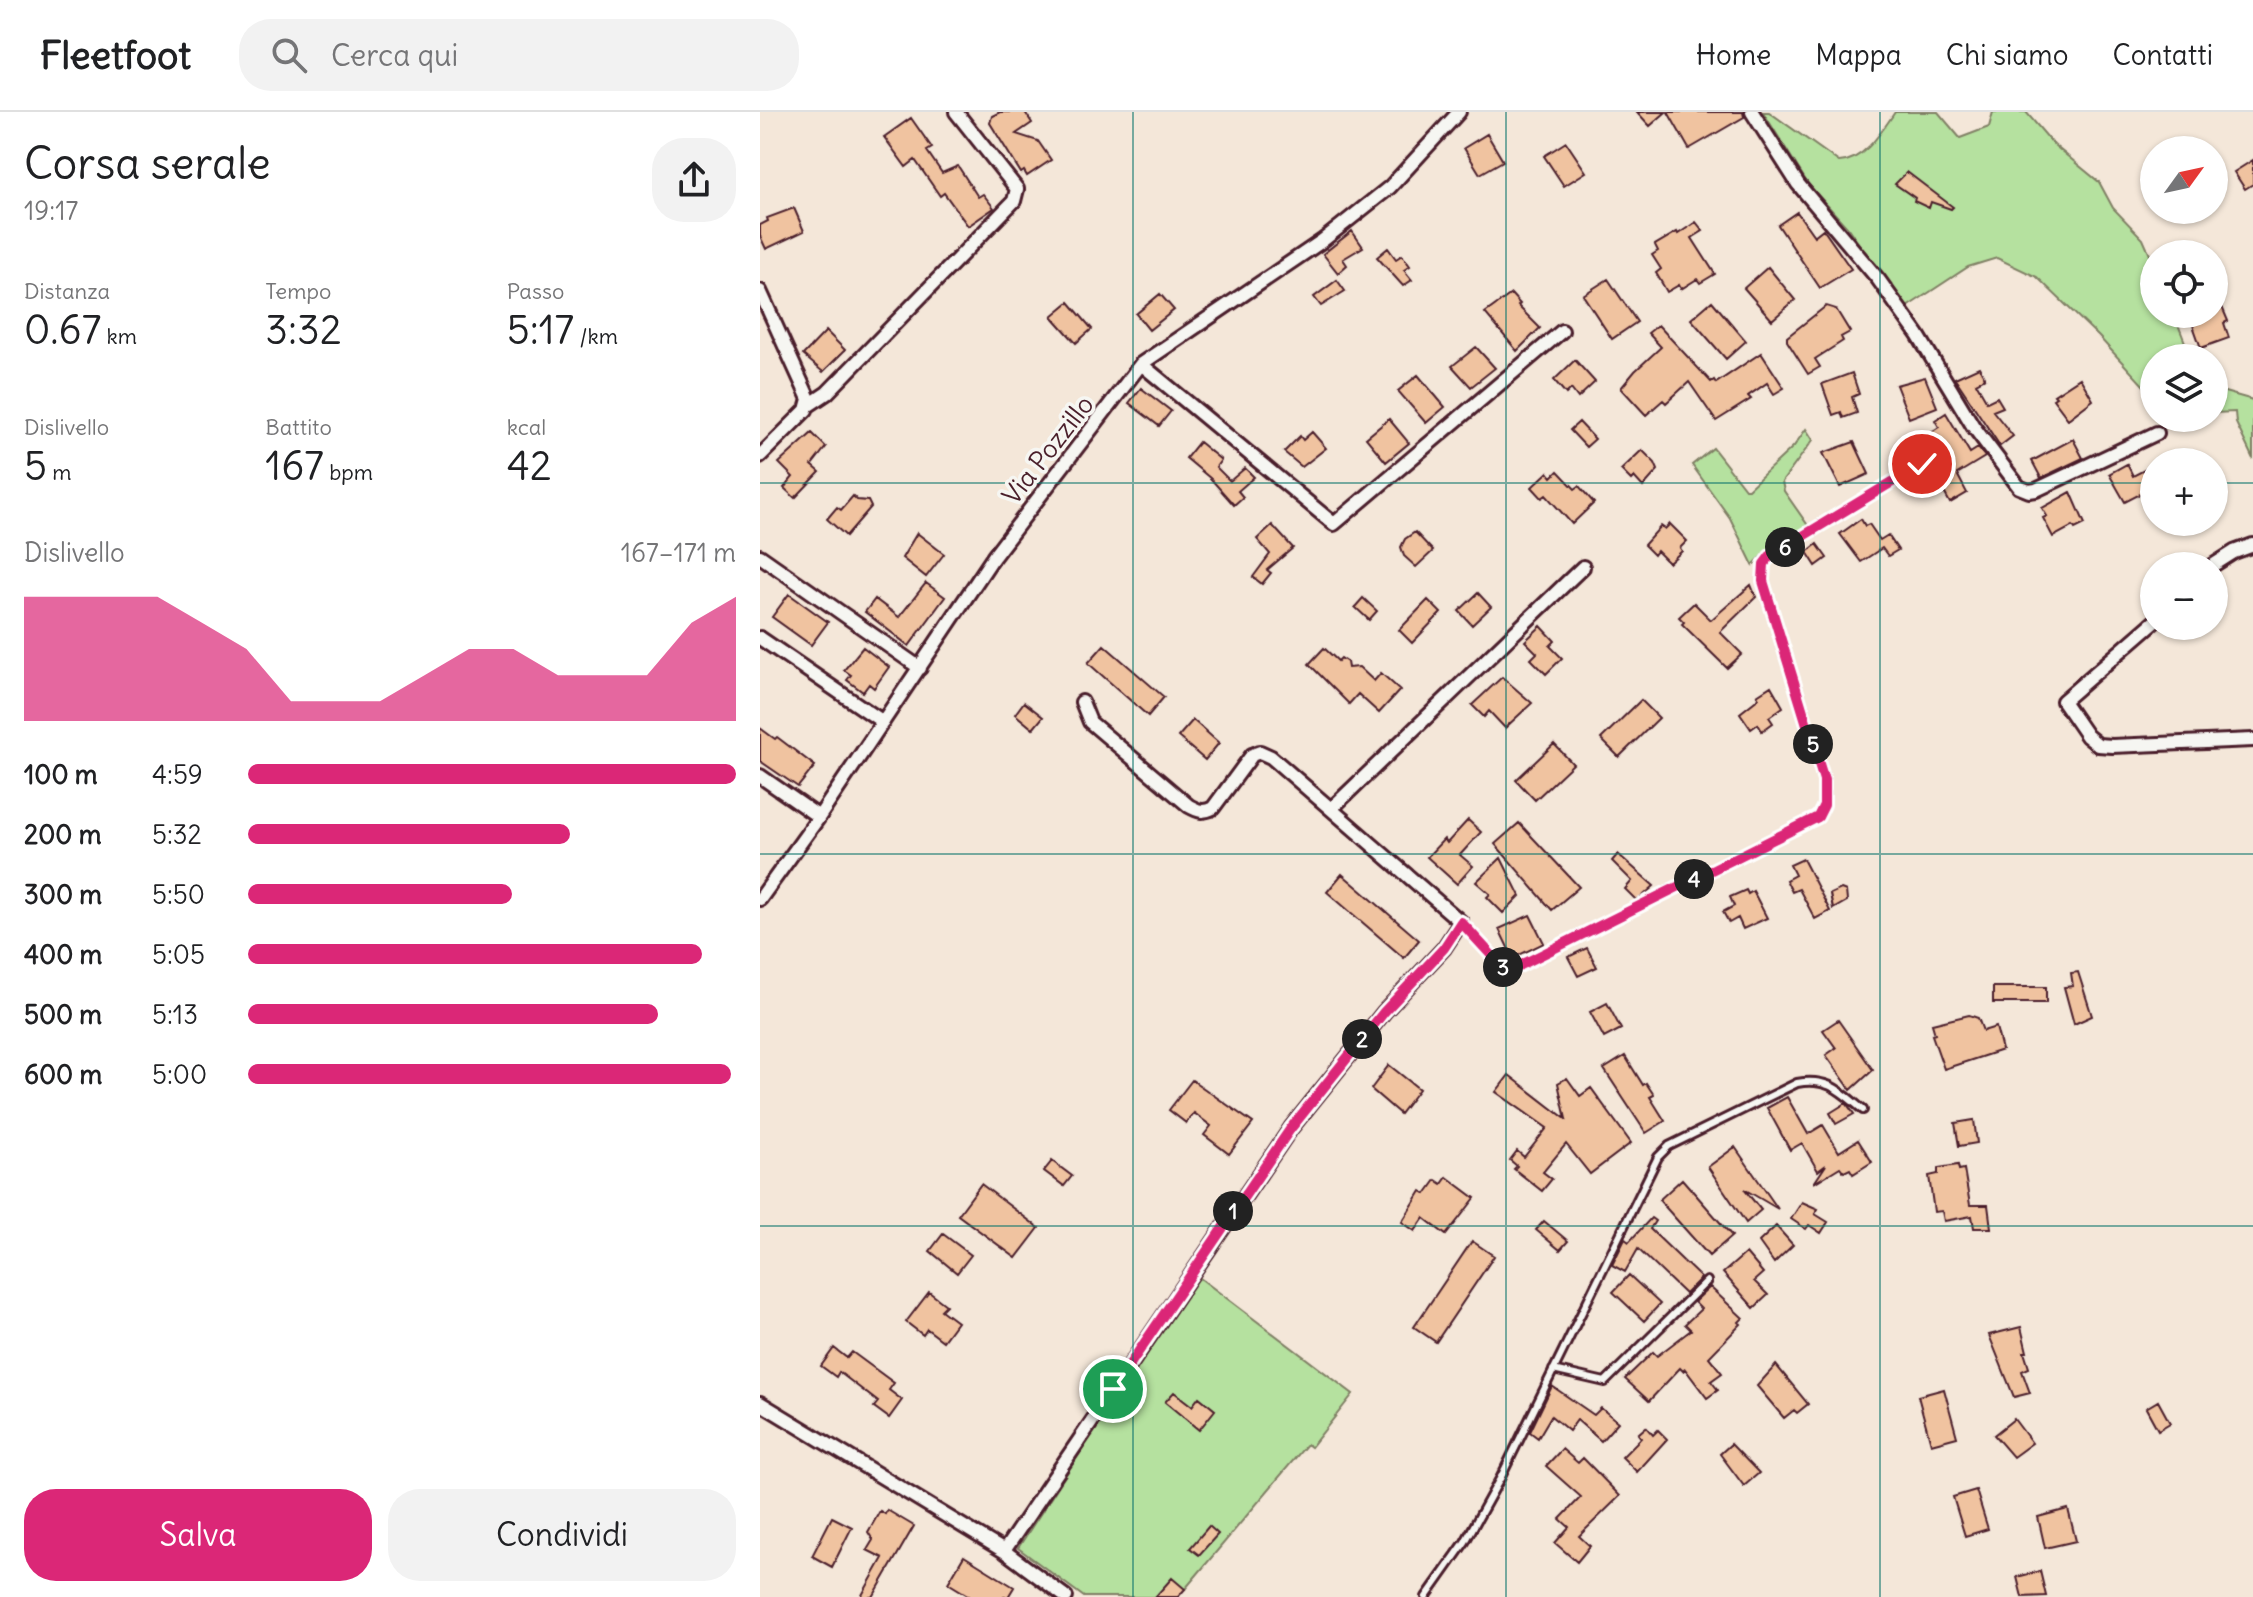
<!DOCTYPE html>
<html lang="it">
<head>
<meta charset="utf-8">
<style>
	:root { --surface:#fff; --page:#f2f2f2; --text:#202124; --muted:#757577; --line:#e0e0e0; --accent:#db2777 }
	body { margin:0; font-family:Delius,sans-serif; background:var(--page); color:var(--text); height:100vh; display:flex; flex-direction:column; font-size:30px; white-space:nowrap }
	* { box-sizing:border-box; margin:0 }
	p { font-size:26px; color:var(--muted) }
	.icon { flex:none; width:44px; height:44px; fill:none; stroke:currentColor; stroke-width:2; stroke-linecap:round; stroke-linejoin:round }
	.map { position:relative; flex:1; overflow:hidden }
	.drawer { display:flex; flex-direction:column; background:var(--surface); width:760px }
	.drawer>* { flex:none }
	.needle { width:52px; rotate:57deg }
	.controls { position:absolute; left:1380px; top:24px; display:grid; gap:16px }
	.controls a { display:grid; place-items:center; width:88px; height:88px; border-radius:50%; background:var(--surface); box-shadow:0 2px 6px #0004; font-size:40px }
	.pin { position:absolute; display:grid; place-items:center; width:68px; height:68px; color:#fff; margin:-34px; border:4px solid #fff; border-radius:50%; box-shadow:0 2px 8px #0007 }
	.km { position:absolute; width:40px; height:40px; margin:-20px; border-radius:50%; background:#222; color:#fff; font-size:22px; line-height:40px; text-align:center }
	.round { display:grid; place-items:center; flex:none; width:84px; height:84px; border-radius:32px; background:var(--page) }
	.summary { display:flex; align-items:center; justify-content:space-between; height:136px; padding:0 24px }
	h1 { font-size:44px; font-weight:600; line-height:60px }
	.metrics { display:grid; grid-template-columns:repeat(3,1fr); gap:12px; height:136px; padding:8px 24px }
	.metrics div { display:grid; align-content:center }
	.metrics b { font-size:40px; font-weight:600 }
	.metrics small { font-size:22px; font-weight:400 }
	.metrics p { font-size:22px }
	.chart { height:224px; padding:16px 24px }
	.chart p { display:flex; justify-content:space-between }
	.chart svg { width:100%; height:144px; margin-top:8px; fill:var(--accent); opacity:.7 }
	.button { display:flex; gap:16px; margin-top:auto; padding:16px 24px }
	.button a { flex:1; height:92px; border-radius:32px; background:var(--accent); color:#fff; font-size:32px; font-weight:600; line-height:92px; text-align:center }
	.button a+a { background:var(--page); color:var(--text) }
	ul { padding:0 24px; list-style:none; font-size:26px }
	li { display:grid; grid-template-columns:128px 96px 1fr; align-items:center; height:60px }
	li i { height:20px; border-radius:10px; background:var(--accent) }
	header { display:flex; align-items:center; gap:48px; box-sizing:border-box; height:112px; padding:0 40px; background:var(--surface); border-bottom:2px solid var(--line) }
	header strong { font-size:38px }
	nav { display:flex; gap:44px; margin-inline-start:auto; font-size:28px }
	.search { width:560px; height:72px; background:var(--page); display:flex; align-items:center; gap:20px; box-sizing:border-box; padding:0 28px; border-radius:32px; color:var(--muted); font-size:30px }
	main { display:flex; flex:1; min-height:0 }
	.map>svg:first-child { display:block }
	.green { fill:#b5e19f; stroke:#808065; stroke-width:2 }
	.building { fill:#f0c3a0; stroke:#4a1f2b; stroke-width:2 }
	.lines { fill:none; stroke-linecap:round; stroke-linejoin:round }
	.lane-casing { stroke:#4a1f2b; stroke-width:12 }
	.street-casing { stroke:#4a1f2b; stroke-width:18 }
	.lane { stroke:#f6f6f2; stroke-width:6 }
	.street { stroke:#f6f6f2; stroke-width:12 }
	.route-casing { stroke:#fff; stroke-width:16 }
	.route { stroke:#db2777; stroke-width:10 }
	.grid { fill:none; stroke:#0f766e; stroke-width:2; stroke-opacity:0.55 }
	.labels { text-anchor:middle; stroke-width:7; stroke-linejoin:round; paint-order:stroke }
	.street-label { font-size:26px; fill:#4a1f2b; stroke:#f6f6f2 }
</style>
</head>
<body>
<header>
<strong>Fleetfoot</strong>
<div class="search"><svg class="icon" aria-label="search" viewBox="0 0 24 24"><circle cx="10" cy="10" r="6"/><path d="M15 15l6 6"/></svg>Cerca qui</div>
<nav><a>Home</a><a>Mappa</a><a>Chi siamo</a><a>Contatti</a></nav>
</header>
<main>
<section class="drawer">
<div class="summary"><div><h1>Corsa serale</h1><p>19:17</p></div><a class="round"><svg class="icon" aria-label="share" viewBox="0 0 24 24"><path d="M12 15V3M7 8l5-5 5 5M5 13v7h14v-7"/></svg></a></div>
<div class="metrics">
<div><p>Distanza</p><b>0.67<small> km</small></b></div>
<div><p>Tempo</p><b>3:32</b></div>
<div><p>Passo</p><b>5:17<small> /km</small></b></div>
</div>
<div class="metrics">
<div><p>Dislivello</p><b>5<small> m</small></b></div>
<div><p>Battito</p><b>167<small> bpm</small></b></div>
<div><p>kcal</p><b>42</b></div>
</div>
<div class="chart"><p><span>Dislivello</span>167–171 m</p>
<svg viewBox="0 0 160 44" preserveAspectRatio="none"><path d="M0 44V6L10 6L20 6L30 6L40 14L50 22L60 38L70 38L80 38L90 30L100 22L110 22L120 30L130 30L140 30L150 14L160 6V44z"/></svg>
</div>
<ul>
<li><b>100 m</b>4:59<i style="width:100%"></i></li>
<li><b>200 m</b>5:32<i style="width:66%"></i></li>
<li><b>300 m</b>5:50<i style="width:54%"></i></li>
<li><b>400 m</b>5:05<i style="width:93%"></i></li>
<li><b>500 m</b>5:13<i style="width:84%"></i></li>
<li><b>600 m</b>5:00<i style="width:99%"></i></li>
</ul>
<div class="button"><a>Salva</a><a>Condividi</a></div>
</section>
<div class="map">
<svg width="1493" height="1485" viewBox="0 0 1493 1485">
	<rect width="100%" height="100%" fill="#f4e7d9"/>
	<filter id="ink" filterUnits="userSpaceOnUse"><feTurbulence type="fractalNoise" baseFrequency=".0125" numOctaves="2"/><feDisplacementMap in="SourceGraphic" scale="16" xChannelSelector="R" yChannelSelector="G"/><feConvolveMatrix kernelMatrix="1 2 1 2 8 2 1 2 1" color-interpolation-filters="sRGB"/></filter>
	<g filter="url(#ink)">
		<path class="green" d="M1003,0H1009L1079,50C1104,49 1122,19 1135,0H1178L1200,26L1229,15L1233,0H1266L1294,33L1339,70L1353,96L1383,127L1394,152V202H1414L1431,246H1394V285L1339,225L1277,165L1237,146L1208,155L1144,197L1088,116L1048,72Z
			M1454,277L1493,288V347L1476,311L1475,300L1454,301Z
			M1046,317L1053,328L1022,370L1024,379L1049,415L1007,439L993,453L970,406L932,353L953,336L985,377H988L1034,334Z
			M436,1163L593,1282L551,1335L547,1332L425,1477L395,1485H324L258,1436Z"/>
		<path class="building" d="M240,0H265L272,11L256,22L278,29L291,48L267,64L264,59L261,61L230,11L232,4Z
			M877,0H906L890,14Z
			M908,0H983L984,5L929,37Z
			M151,6L172,36L167,39L182,61L198,54L218,85L223,82L234,96L208,114L184,81L180,84L155,48L146,55L124,25Z
			M727,22L743,49L720,62L704,36Z
			M806,30L826,60L804,74L784,44Z
			M1493,48V72L1485,77L1474,60Z
			M1147,60L1193,95L1191,97L1171,90L1169,96L1154,89L1155,86L1135,72Z
			M34,96L44,119L6,137L0,124V113L8,109L7,106Z
			M1037,100L1054,124L1063,117L1091,157L1060,176L1018,113Z
			M936,110L943,119L932,126L955,162L940,171L937,167L921,177L919,173L907,180L896,161L901,157L892,143L898,139L895,133L917,120L918,122Z
			M592,119L603,135L583,147L587,153L578,161L563,142Z
			M628,136L636,147L642,143L650,154L644,158L652,168L643,174L617,145Z
			M1008,155L1035,188L1012,208L984,176Z
			M848,167L877,210L852,227L823,183Z
			M577,168L585,179L561,194L554,185Z
			M1454,176L1468,209L1464,211L1469,226L1441,236L1429,202H1454Z
			M400,182L414,198L389,218L376,202Z
			M751,182L760,192L758,194L780,216L757,239L725,201Z
			M952,189L986,229L966,247L931,207Z
			M309,190L332,217L316,231L292,204Z
			M1066,194L1076,197L1090,220L1081,225L1083,229L1055,247L1060,255L1048,262L1027,229V225Z
			M898,213L951,270L954,268L956,271L1001,241L1024,276L1014,282L1007,271L988,284L991,287L956,309L929,270L906,291L903,288L886,303L861,276L875,259L901,235L888,221Z
			M66,219L85,238L63,260L43,243Z
			M716,235L735,256L711,275L692,254Z
			M815,248L835,270L818,286L811,277L806,282L794,268Z
			M1219,255L1225,266L1216,271L1227,290L1237,285L1243,295L1233,299L1253,324L1240,334L1195,266Z
			M1092,261L1099,282L1092,285L1097,301L1083,306L1081,300L1073,303L1062,272Z
			M658,263L685,295L666,311L638,279Z
			M1165,265L1177,295L1149,306L1136,273Z
			M1320,266L1333,288L1308,307L1293,287L1296,285L1294,283Z
			M381,276L411,299L399,314L369,291Z
			M1186,301L1210,341L1218,336L1225,345L1197,362L1207,381L1190,391L1168,351L1172,349L1159,328L1179,315L1175,308Z
			M629,307L649,331L626,350L606,326Z
			M819,310L835,327L826,335L810,318Z
			M552,320L566,336L542,355L524,340L540,324L543,328Z
			M52,321L66,335L52,353L60,360L35,386L24,376L33,365L19,351Z
			M1313,327L1323,346L1281,366L1272,349Z
			M439,330L461,348L456,355L470,369L485,356L494,365L478,379L483,385L474,393L451,367L426,346Z
			M1094,330L1109,362L1080,375L1063,341Z
			M882,338L895,351L898,358L883,375L874,365L871,368L861,358Z
			M1367,352L1373,364L1394,353V375L1365,390L1349,362Z
			M798,359L815,377L819,374L834,391L812,412L786,383L782,386L772,375L788,360L792,365Z
			M1311,380L1325,412L1315,417L1313,414L1293,425L1283,406L1287,404L1282,396Z
			M93,384L97,388L108,389L111,395L86,424L67,407L77,395L81,398Z
			M1101,407L1105,414L1109,412L1120,428L1128,423L1138,438L1128,444L1122,436L1101,450L1080,422Z
			M910,412L927,429L920,436L922,439L909,451L897,439L894,443L884,433L901,414L905,417Z
			M512,413L533,436L507,458L511,461L502,472L493,465L510,442L497,427Z
			M655,420L673,439L656,455L644,444L641,435L645,427Z
			M157,421L184,442L166,465L142,446Z
			M1057,432L1067,446L1056,454L1047,440Z
			M166,471L185,485L149,534L105,500L115,487L139,505Z
			M991,473L996,485L960,520L982,542L967,556L922,512L924,510L919,505L934,491L951,508Z
			M718,481L731,495L712,513L699,499Z
			M29,482L68,510L51,533L12,505Z
			M603,486L617,499L609,508L595,495Z
			M668,488L681,501L652,531L639,518Z
			M781,514L795,529L790,534L802,546L786,562L771,547L777,541L765,529Z
			M344,533L404,585L388,604L328,551Z
			M103,535L129,555L114,576L109,572L103,580L87,568L91,563L84,558Z
			M564,536L578,549L581,546L587,550L588,556L599,555L614,569L621,561L640,578L619,601L598,582L589,592L549,552Z
			M742,565L772,591L745,616L729,599L724,605L712,593Z
			M1011,574L1023,595L1009,605L1013,611L1002,619L998,612L991,617L980,601L999,586L997,583Z
			M881,588L899,606L859,645L841,627Z
			M264,590L283,605L273,617L255,602Z
			M433,608L459,631L445,648L418,625Z
			M0,616L15,627L17,625L55,654L38,675L0,649Z
			M794,632L813,652L775,688L756,668Z
			M708,708L721,720L700,743L713,754L697,772L667,745L684,727L687,731Z
			M759,711L819,775L792,798L735,732Z
			M858,742L894,774L877,789L865,777L872,769L852,749Z
			M741,746L760,784L743,801L727,785L730,782L716,770Z
			M1043,747L1070,799L1055,807L1039,777L1032,780L1026,768L1035,763L1030,753Z
			M582,762L659,828L644,846L567,780Z
			M1081,777L1086,779L1087,789L1073,797L1070,782Z
			M986,778L988,782L993,779L1007,806L983,817L978,806L969,811L963,800L974,794L970,785Z
			M770,803L784,831L753,846L739,817Z
			M827,836L837,855L818,864L808,845Z
			M1318,860L1332,904L1314,912L1304,875L1313,874L1311,861Z
			M1233,875H1286V891H1233Z
			M847,891L861,917L844,926L830,900Z
			M1209,903L1218,906L1223,919L1236,915L1242,938L1184,957L1172,923L1175,922L1172,912Z
			M1078,908L1113,958L1091,978L1066,943L1076,936L1063,918Z
			M865,944L883,973L886,971L894,983L890,985L905,1009L886,1021L844,957Z
			M629,953L659,977L640,1002L611,977Z
			M749,963L806,1007L798,971L807,966L820,984L831,976L871,1031L830,1062L806,1032L783,1060L792,1067L782,1079L754,1057L757,1054L750,1048L757,1039L764,1045L787,1016L736,980Z
			M432,968L493,1011L469,1042L444,1023L451,1014L434,1001L426,1011L409,998Z
			M1027,985L1048,1022L1063,1013L1079,1040L1098,1028L1112,1050L1093,1062L1090,1057L1084,1060L1080,1055L1054,1071L1066,1053L1058,1059L1042,1031L1030,1038L1007,996Z
			M1086,991L1094,1002L1076,1012L1070,1001Z
			M1214,1008L1217,1031L1199,1034L1195,1011Z
			M975,1035L1018,1097L984,1077L1001,1098L986,1111L948,1055Z
			M292,1049L312,1064L304,1074L284,1059Z
			M1198,1053L1199,1058L1204,1057L1210,1093H1228L1231,1116H1214L1212,1104L1184,1109L1182,1099L1174,1100L1169,1064L1178,1062V1056Z
			M687,1065L715,1086L686,1123L664,1106L655,1119L642,1110L661,1079L666,1082L676,1068L682,1072Z
			M922,1067L972,1124L949,1144L899,1088Z
			M221,1072L279,1116L256,1146L198,1103Z
			M1042,1090L1058,1097L1055,1102L1068,1110L1061,1121L1049,1113L1046,1117L1031,1107Z
			M891,1106L895,1109L890,1117L941,1166L925,1182L878,1137L865,1160L852,1153L865,1127L869,1130Z
			M784,1109L808,1129L800,1138L776,1118Z
			M1016,1114L1033,1133L1014,1151L999,1130Z
			M183,1122L211,1143L197,1161L170,1139Z
			M712,1129L734,1144L676,1230L654,1215Z
			M986,1141L1003,1161L994,1169L1008,1183L994,1196L963,1161Z
			M869,1163L900,1192L884,1209L853,1180Z
			M950,1175L983,1206L979,1210L981,1212L949,1245L962,1261L951,1269L958,1278L947,1286L925,1257L923,1259L920,1256L889,1289L865,1267L893,1240L897,1244L931,1218L925,1212L941,1197L934,1190Z
			M169,1180L186,1193L181,1198L197,1210L183,1229L167,1217L163,1223L146,1210Z
			M1261,1215L1267,1240H1264L1269,1256L1262,1259L1270,1281L1254,1285L1229,1223Z
			M74,1236L87,1246L92,1240L134,1271L129,1278L142,1288L129,1306L114,1295L118,1290L79,1260L76,1265L61,1254Z
			M1016,1253L1048,1292L1037,1301L1034,1298L1024,1306L997,1274Z
			M792,1274L834,1303L841,1296L858,1310L841,1329L817,1308L809,1319L791,1304L778,1326L770,1320Z
			M1184,1277L1197,1325L1171,1332L1158,1284Z
			M414,1280L432,1294L439,1285L455,1298L439,1318L405,1290Z
			M1398,1289L1410,1311L1398,1318L1386,1296Z
			M1254,1307L1272,1331L1253,1345L1234,1323Z
			M886,1315L893,1323L898,1318L907,1327L877,1360L862,1345L881,1326L878,1322Z
			M971,1332L999,1361L984,1374L960,1342Z
			M802,1337L818,1351L823,1346L860,1384L819,1424L830,1434L817,1450L795,1431L809,1415L800,1407L821,1385L786,1354Z
			M1216,1378L1228,1417L1205,1424L1193,1385Z
			M1308,1397L1316,1429L1285,1436L1278,1405Z
			M127,1398L154,1414L113,1485H101L123,1446L107,1438L113,1428L108,1420L120,1399L125,1402Z
			M72,1405L92,1415L72,1455L52,1444Z
			M449,1414L458,1422L439,1443L430,1436Z
			M204,1444L254,1475L248,1485H211L188,1471Z
			M1280,1459L1286,1484L1262,1485L1257,1465Z
			M412,1466L425,1477L418,1485H395Z"/>
		<g class="lines">
			<g class="lane-casing">
				<path id="lane" d="M701,810L747,860L1058,705L1064,693V668L1003,469L1004,452L1010,444L1162,352
					M793,1258L845,1270L947,1169
					M666,1485L705,1430L741,1365L898,1045L909,1034L1037,971C1068,965 1081,980 1103,998"/>
			</g>
			<g class="street-casing">
				<path id="street" d="M992,0L1038,72L1118,167L1158,223L1213,314L1259,375L1269,379L1276,378L1397,321
					M0,179L49,287L46,298L0,344
					M381,252L574,412L802,219
					M49,293L67,281L254,89L257,77L196,0
					M0,444L160,556
					M1452,454L1474,440L1493,433
					M1394,510L1303,589L1327,624L1338,633L1352,634L1493,628
					M0,526L123,610
					M0,664L59,705
					M572,696L823,455
					M0,787L59,705L234,444L381,252L562,129L630,75L699,0
					M0,1291L244,1439L306,1485
					M244,1439L531,1016L624,900L684,836L701,810L511,645L500,640L492,643L453,696C443,701 438,699 429,694L330,610L322,590"/>
			</g>
			<use href="#lane" class="lane"/>
			<use href="#street" class="street"/>
		</g>
	</g>
	<g class="lines" filter="url(#ink)">
		<g class="route-casing">
			<path id="route" d="M353,1277L531,1016L624,900L684,836L701,810L747,860L1058,705L1064,693V668L1003,469L1004,452L1010,444L1162,352"/>
		</g>
		<use href="#route" class="route"/>
	</g>
	<path class="grid" d="M373,0V1485M746,0V1485M1120,0V1485M0,371H1394M1454,371H1493M0,742H1493M0,1114H1493"/>
	<g class="labels">
		<g class="street-label">
			<text transform="translate(288 338) rotate(-52)" y="9">Via Pozzillo</text>
		</g>
	</g>
</svg>
<div class="controls">
<a><svg class="needle" viewBox="-14 -14 28 28"><path d="M0-13l5 13h-10z" fill="#e53935"/><path d="M0 13l5-13h-10z" fill="#757577"/></svg></a>
<a><svg class="icon" aria-label="locate" viewBox="0 0 24 24"><circle cx="12" cy="12" r="6"/><path d="M12 2v4M12 18v4M2 12h4M18 12h4"/></svg></a>
<a><svg class="icon" aria-label="layers" viewBox="0 0 24 24"><path d="M12 4l9 5-9 5-9-5zM3 14l9 5 9-5"/></svg></a>
<a>+</a>
<a>−</a>
</div>
<div class="pin" style="left:353px;top:1277px;background:#1e9e55"><svg class="icon" aria-label="arrive" viewBox="0 0 24 24"><path d="M6 21V4h12l-3 4 3 4H6"/></svg></div>
<div class="pin" style="left:1162px;top:352px;background:#d93025"><svg class="icon" aria-label="check" viewBox="0 0 24 24"><path d="M5 12l5 5 9-10"/></svg></div>
<b class="km" style="left:473px;top:1099px">1</b>
<b class="km" style="left:602px;top:927px">2</b>
<b class="km" style="left:743px;top:855px">3</b>
<b class="km" style="left:934px;top:767px">4</b>
<b class="km" style="left:1053px;top:632px">5</b>
<b class="km" style="left:1025px;top:435px">6</b>
</div>
</main>
</body>
</html>
